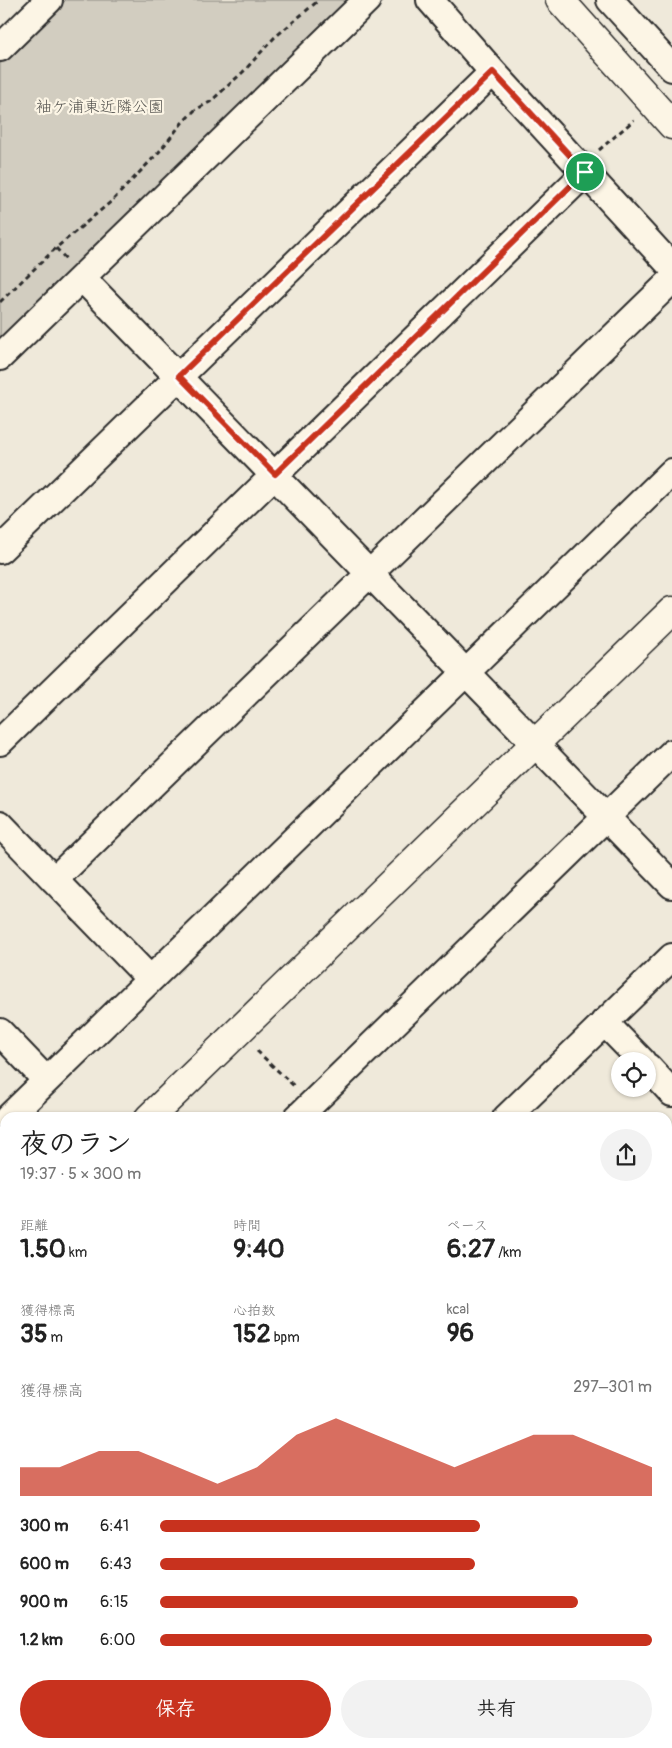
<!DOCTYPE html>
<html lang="ja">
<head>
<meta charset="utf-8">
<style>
	:root { --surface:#fff; --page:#f2f2f2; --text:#222; --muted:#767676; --accent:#c8321e }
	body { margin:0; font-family:Pangolin,"Klee One",sans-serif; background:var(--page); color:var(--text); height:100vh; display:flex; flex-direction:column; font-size:19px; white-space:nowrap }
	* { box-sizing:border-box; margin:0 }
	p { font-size:16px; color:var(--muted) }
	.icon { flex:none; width:28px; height:28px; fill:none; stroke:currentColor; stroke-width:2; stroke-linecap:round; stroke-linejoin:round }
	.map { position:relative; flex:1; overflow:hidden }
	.panel { position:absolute; left:0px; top:1112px; width:672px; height:636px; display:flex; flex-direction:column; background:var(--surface); border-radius:15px 15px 0 0; box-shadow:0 1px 4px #0004 }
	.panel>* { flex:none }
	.tools { position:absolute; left:611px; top:1052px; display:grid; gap:10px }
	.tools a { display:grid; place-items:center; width:45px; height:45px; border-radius:50%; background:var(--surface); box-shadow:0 1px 4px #0004; font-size:25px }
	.pin { position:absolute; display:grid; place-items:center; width:42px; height:42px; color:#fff; margin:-21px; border:2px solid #fff; border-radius:50%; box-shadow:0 1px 5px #0007 }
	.round { display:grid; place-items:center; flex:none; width:52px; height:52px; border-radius:26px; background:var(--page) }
	.head { display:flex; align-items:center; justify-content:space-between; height:85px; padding:0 20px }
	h1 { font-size:28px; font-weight:800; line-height:38px }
	.metrics { display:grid; grid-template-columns:repeat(3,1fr); gap:8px; height:85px; padding:5px 20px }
	.metrics div { display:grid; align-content:center }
	.metrics b { font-size:25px; font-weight:800 }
	.metrics small { font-size:14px; font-weight:400 }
	.metrics p { font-size:14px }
	.chart { height:140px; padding:10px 20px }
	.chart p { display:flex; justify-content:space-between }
	.chart svg { width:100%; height:90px; margin-top:5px; fill:var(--accent); opacity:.7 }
	.action { display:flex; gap:10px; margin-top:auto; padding:10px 20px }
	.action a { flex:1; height:58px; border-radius:30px; background:var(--accent); color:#fff; font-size:20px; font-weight:800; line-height:58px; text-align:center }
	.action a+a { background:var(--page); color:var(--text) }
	ul { padding:0 20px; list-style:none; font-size:16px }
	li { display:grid; grid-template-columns:80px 60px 1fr; align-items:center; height:38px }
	li i { height:12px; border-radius:6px; background:var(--accent) }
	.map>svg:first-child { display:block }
	.built { fill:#e0dacc }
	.green { fill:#d2cdc0; stroke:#7e7c76 }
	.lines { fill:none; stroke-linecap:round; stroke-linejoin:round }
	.minor-casing { stroke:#2b2b2b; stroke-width:30 }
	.tertiary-casing { stroke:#2b2b2b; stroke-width:31 }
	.path { stroke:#2b2b2b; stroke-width:3; stroke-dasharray:5 4; stroke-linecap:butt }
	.minor { stroke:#fcf5e5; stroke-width:26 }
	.tertiary { stroke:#fcf5e5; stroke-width:28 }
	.route-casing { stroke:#fff; stroke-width:10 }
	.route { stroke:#c8321e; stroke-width:6 }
	.labels { text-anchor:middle; stroke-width:4.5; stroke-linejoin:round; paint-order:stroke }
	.park-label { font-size:16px; fill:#555450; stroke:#fcf5e5 }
</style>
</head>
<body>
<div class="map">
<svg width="672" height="1748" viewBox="0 0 672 1748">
	<rect width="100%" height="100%" fill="#efe9da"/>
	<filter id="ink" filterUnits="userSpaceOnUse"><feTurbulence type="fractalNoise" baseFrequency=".02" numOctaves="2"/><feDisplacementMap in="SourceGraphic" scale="10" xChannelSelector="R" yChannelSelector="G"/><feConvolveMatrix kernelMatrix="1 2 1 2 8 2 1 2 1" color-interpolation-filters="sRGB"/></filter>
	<g filter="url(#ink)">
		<path class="built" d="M5,1313V1744H404L399,1748H0V1318Z"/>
		<path class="green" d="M66,0H353L0,343V64Z
			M672,1510V1613L668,1608V1514Z"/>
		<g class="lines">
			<g class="minor-casing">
				<path id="minor" d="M430,0L493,72L672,267
					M610,0L672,68
					M0,48L49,0
					M82,278C280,479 475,683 672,885
					M0,357L367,0
					M0,550L493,72
					M0,742L585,173
					M0,824L150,979
					M54,880L672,280
					M604,1022L642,1061
					M0,1032L46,1080
					M648,1067L672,1093
					M8,1118L672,472
					M297,1118L672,753
					M506,1118L672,957
					M668,1298L672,1302
					M668,1473L672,1468
					M632,1744L637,1748
					M455,1748L460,1744"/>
			</g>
			<g class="tertiary-casing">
				<path id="tertiary" d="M560,0L672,125
					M149,1118L672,611
					M0,1261L5,1256
					M668,1646L672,1650"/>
			</g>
			<path class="path" d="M599,150L634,120
				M56,248L66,259
				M0,302L56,248L113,200L159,152L182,123L195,110L210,102L243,72L274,38L319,0
				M257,1051L294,1086"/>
			<use href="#minor" class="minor"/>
			<use href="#tertiary" class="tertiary"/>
		</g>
	</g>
	<g class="lines" filter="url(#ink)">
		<g class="route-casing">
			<path id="route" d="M493,72L585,172L275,474L179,376Z"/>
		</g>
		<use href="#route" class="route"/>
	</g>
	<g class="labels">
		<g class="park-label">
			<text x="100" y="112">袖ケ浦東近隣公園</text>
		</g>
	</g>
</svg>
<div class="tools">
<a><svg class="icon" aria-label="locate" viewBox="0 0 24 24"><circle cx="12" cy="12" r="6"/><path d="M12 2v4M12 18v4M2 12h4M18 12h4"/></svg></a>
</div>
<div class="pin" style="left:585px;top:172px;background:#1e9e55"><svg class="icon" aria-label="arrive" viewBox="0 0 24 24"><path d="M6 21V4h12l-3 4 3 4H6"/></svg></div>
<section class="panel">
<div class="head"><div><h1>夜のラン</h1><p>19:37 · 5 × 300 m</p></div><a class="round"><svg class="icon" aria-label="share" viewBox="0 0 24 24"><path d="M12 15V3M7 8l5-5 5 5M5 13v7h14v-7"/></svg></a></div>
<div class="metrics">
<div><p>距離</p><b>1.50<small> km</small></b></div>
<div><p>時間</p><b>9:40</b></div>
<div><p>ペース</p><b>6:27<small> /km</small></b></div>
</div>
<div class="metrics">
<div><p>獲得標高</p><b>35<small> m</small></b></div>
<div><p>心拍数</p><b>152<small> bpm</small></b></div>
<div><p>kcal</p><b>96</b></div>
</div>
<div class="chart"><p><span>獲得標高</span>297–301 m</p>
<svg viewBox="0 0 160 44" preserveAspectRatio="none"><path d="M0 44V30L10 30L20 22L30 22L40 30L50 38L60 30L70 14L80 6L90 14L100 22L110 30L120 22L130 14L140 14L150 22L160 30V44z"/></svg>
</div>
<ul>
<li><b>300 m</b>6:41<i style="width:65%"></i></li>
<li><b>600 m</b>6:43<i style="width:64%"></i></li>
<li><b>900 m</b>6:15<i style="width:85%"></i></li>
<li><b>1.2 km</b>6:00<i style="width:100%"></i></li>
</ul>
<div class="action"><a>保存</a><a>共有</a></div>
</section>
</div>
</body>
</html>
